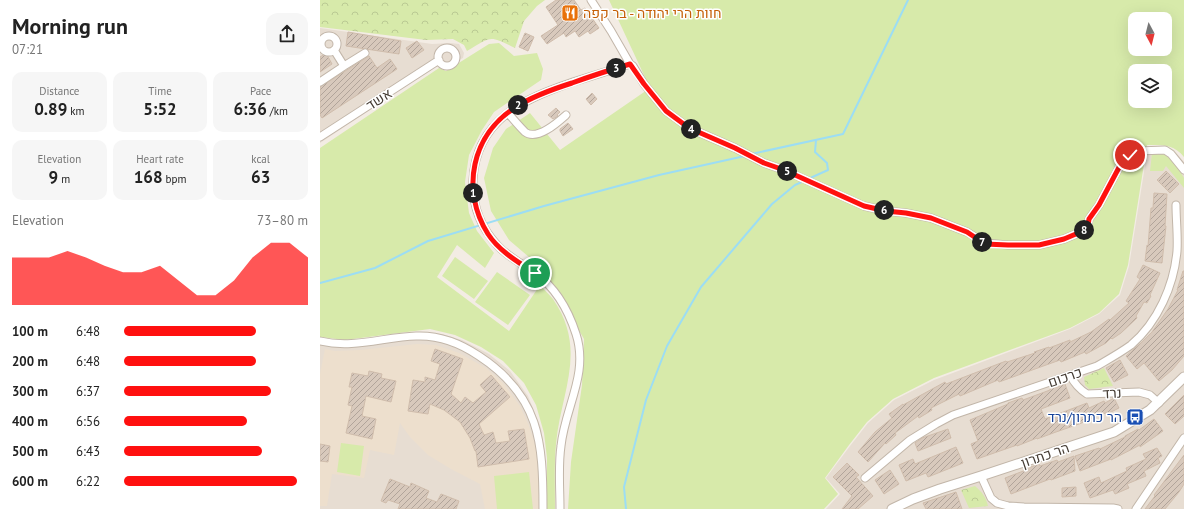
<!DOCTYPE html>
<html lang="en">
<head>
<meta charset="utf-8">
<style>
	:root { --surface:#fff; --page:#f6f6f6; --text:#222; --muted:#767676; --accent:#ff100f }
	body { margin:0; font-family:"PT Sans",Heebo,sans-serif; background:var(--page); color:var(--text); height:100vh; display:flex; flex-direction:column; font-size:15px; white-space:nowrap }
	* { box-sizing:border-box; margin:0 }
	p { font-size:13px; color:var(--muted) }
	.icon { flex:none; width:22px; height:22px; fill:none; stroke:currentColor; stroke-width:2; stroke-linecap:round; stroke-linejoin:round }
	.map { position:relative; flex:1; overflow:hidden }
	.details { display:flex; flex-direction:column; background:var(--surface); width:320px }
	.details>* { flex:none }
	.needle { width:26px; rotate:173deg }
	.buttons { position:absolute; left:808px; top:12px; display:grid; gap:8px }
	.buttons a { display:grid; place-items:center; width:44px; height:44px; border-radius:8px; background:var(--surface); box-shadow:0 4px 16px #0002; font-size:20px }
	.pin { position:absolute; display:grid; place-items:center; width:34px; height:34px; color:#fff; margin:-17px; border:2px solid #fff; border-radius:50%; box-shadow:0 1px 4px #0007 }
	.km { position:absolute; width:20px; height:20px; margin:-10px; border-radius:50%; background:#222; color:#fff; font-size:11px; line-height:20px; text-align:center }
	.round { display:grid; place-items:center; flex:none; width:42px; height:42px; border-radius:12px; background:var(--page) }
	.summary { display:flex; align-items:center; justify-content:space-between; height:68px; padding:0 12px }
	h1 { font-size:22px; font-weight:700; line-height:30px }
	.stats { display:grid; grid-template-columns:repeat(3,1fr); gap:6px; height:68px; padding:4px 12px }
	.stats div { display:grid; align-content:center; border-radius:10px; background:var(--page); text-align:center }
	.stats b { font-size:17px; font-weight:700 }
	.stats small { font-size:11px; font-weight:400 }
	.stats p { font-size:11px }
	.chart { height:112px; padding:8px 12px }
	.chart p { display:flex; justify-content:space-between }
	.chart svg { width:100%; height:72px; margin-top:4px; fill:var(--accent); opacity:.7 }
	ul { padding:0 12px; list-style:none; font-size:13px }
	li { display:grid; grid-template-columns:64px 48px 1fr; align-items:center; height:30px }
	li i { height:10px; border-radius:5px; background:var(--accent) }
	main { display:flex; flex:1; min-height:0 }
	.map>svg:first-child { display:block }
	.residential { fill:#e7ddd2 }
	.education { fill:#eddfcd }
	.green { fill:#d7eaaa; fill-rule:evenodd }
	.forest { fill:url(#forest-crowns) }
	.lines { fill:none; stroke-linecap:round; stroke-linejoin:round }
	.stream { stroke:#9cddf4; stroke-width:2 }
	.building { fill:url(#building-hatch); stroke:#d0bdac }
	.minor-casing { stroke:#c2b6a9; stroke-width:9 }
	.tertiary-casing { stroke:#c2b6a9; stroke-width:11 }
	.minor { stroke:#fff; stroke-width:7 }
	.tertiary { stroke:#fff; stroke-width:9 }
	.route-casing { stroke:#fff; stroke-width:8 }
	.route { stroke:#ff100f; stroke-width:5 }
	.labels { text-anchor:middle; stroke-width:3; stroke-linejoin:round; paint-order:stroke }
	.food-label { font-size:14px; fill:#c56008; stroke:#fff; text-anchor:start }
	.street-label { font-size:14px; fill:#453c34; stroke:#fff }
	.transit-label { font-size:14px; fill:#164399; stroke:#fff; text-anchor:end }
</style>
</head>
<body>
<main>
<section class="details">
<div class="summary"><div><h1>Morning run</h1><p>07:21</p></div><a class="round"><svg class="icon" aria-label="share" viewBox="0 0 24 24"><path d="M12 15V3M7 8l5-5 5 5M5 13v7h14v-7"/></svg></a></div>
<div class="stats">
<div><p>Distance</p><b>0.89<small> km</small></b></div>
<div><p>Time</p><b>5:52</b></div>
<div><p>Pace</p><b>6:36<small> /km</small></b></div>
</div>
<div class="stats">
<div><p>Elevation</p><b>9<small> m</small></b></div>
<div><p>Heart rate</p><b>168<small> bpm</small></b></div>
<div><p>kcal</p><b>63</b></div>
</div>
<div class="chart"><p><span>Elevation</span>73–80 m</p>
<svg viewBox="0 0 160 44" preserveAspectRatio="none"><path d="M0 44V15L10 15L20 15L30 11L40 15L50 20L60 24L70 24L80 20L90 29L100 38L110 38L120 29L130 15L140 6L150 6L160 15V44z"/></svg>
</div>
<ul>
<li><b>100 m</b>6:48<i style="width:72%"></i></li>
<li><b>200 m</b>6:48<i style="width:72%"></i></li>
<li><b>300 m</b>6:37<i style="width:80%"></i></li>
<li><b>400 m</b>6:56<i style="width:67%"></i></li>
<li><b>500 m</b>6:43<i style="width:75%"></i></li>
<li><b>600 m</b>6:22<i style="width:94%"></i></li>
</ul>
</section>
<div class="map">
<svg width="864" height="509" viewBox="0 0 864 509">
	<defs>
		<pattern id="forest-crowns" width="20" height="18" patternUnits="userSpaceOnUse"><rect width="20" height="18" fill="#d7eaaa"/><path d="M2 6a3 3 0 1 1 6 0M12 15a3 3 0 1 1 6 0" fill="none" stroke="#baca93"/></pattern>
		<pattern id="building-hatch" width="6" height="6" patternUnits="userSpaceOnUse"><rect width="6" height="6" fill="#d8c9bc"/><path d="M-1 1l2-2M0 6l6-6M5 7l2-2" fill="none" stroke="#b1a49a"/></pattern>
	</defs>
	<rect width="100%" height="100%" fill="#f3ece4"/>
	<path class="residential" d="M0,28L112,44L130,43L139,44L144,53L143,58L126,67L118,65L0,143Z
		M846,146L854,150L864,162V509H506L520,494L506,478L530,446L548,423L574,400L614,380L750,329L779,314L800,295L809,266L828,147Z
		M99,332L122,334L142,340L169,354L190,371L208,396L221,428L225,454V509H0V338L7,340L24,341Z"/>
	<path class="education" d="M97,344L116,345L139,353L166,368L183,383L200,406L209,426L216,448L219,479V509H165L160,484L131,469L108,455L90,437L80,423L74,455L50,450L44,478L12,474L7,506H0V374L5,349L15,351L40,350Z"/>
	<path class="green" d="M289,0H864V157C854,144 842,145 827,145L808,265L799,294L779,313L750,328L614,378L573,399L547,422L529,445L505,478L518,494L504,509H248L251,462L262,385L264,339L223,269L189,240L171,211L164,178L173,148L186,129L210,113L240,150L330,88ZM815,19H845V49H815ZM815,71H845V101H815Z
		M179,43L194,56L217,53L223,69L221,80L174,112L162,130L149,155L145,182L149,213L157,231L174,253L165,268L137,245L117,277L189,331L220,285C224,290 229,294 233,299C268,350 241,391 236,444C234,466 235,488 235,509H227V458L224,433L216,405L204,383L183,361L161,347L135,335L110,329L25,340L0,337V148L119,68L126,71L169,44Z
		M832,153L843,154L853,160L864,178V188L846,166L843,171H830Z
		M135,257L168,281L154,299L122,276Z
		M177,272L210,295L188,325L155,302Z
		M21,443L44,446L40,476L17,472Z
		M209,472L213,509H177L174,476Z"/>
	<path class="forest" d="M0,0H225L217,6L204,21L195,48C169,35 172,36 147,51L144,45L133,39L106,40L0,27Z
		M784,368L793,386L769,389L765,385L764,377Z
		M655,486C662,492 666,497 668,506L649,508L641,490Z"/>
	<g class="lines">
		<path class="stream" d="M431,154L523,134L588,0
			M488,179L508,170L507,163L495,152L496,140
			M0,283L55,268L108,241L224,206L339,175L425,156
			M306,509L304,487L326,400L347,346L381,287L452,204L475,185L484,181"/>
	</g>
	<path class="building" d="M236,0H254L261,10L265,8L279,28L270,34L268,31L259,37L255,31L246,37L244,33L227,44L221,36L238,25L226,7Z
		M28,32L81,41L79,54L26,46Z
		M205,33L214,37L208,51L199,47Z
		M97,41L104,50L92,58L86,48Z
		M6,53L12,64L0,72V57Z
		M49,56L57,68L70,59L77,69L2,118L0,115V87Z
		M272,93L277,99L271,105L266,99Z
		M236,108L240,112L237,115L238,116L233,119L228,115Z
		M248,123L253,129L243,136L240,131V129Z
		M846,171L859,184L850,193L837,180Z
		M834,193L847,194L845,226H846L842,263L825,261L827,245L828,246L831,208H833Z
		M823,265L840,273L830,295L831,296L827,303L824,302L816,316L817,318L801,333L792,339L791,338L786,343L766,354L765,352L741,362L740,360L679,382L678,380L640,396L639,394L611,408L612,410L599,418L598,416L575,433L576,435L566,444L565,443L548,462L538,452L555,432L572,418L569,414L583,404V405L625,382L626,384L686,361L687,362L715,353L714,352L729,347V348L750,340V342L771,332L789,319L790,320L809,303L806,301L820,279L817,277Z
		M863,271H864V356L852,370L839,381L824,363L817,369L806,356L822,342L832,332L848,309L858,290H857Z
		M115,349L143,359L131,394L141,403L145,397L153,403L166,392L160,385L171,375L190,397L159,424L164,435L173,432L176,443L190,441L188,431L204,429L209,459L158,467L156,451H155L150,438L140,422L124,410L110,404L108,414L88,411L93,380L105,382V377L115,380L120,364L111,361Z
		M800,360L808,375L794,382L786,368Z
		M49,371L62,374L61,378L76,381L71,402L46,396L42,416L56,419L52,439L26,433L32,406L28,405L32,387H29L32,373L48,376Z
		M745,384L750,398L721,409L725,419L767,403L769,408L784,401L785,403L794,398L799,408L789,413L788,412L759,424L736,432L717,439V438L697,446V445L657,459L651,444L658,441L650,420L688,404V403L702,398L703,400L730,390V389Z
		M864,395V416L855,424L845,414Z
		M834,419L843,431L820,447V445L791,460V459L760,471L755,456L779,448L780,449L805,437V436L818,429L819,430Z
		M628,429L631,438L598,451L595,443L602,438Z
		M0,444L10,446L8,462L0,461Z
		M636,447L643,463L608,477L606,473L586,481L579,465L593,459L595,464Z
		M837,448L842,456L838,458L840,463L824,471L826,476L807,484L809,488L795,494L793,490L770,498L764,483L779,477L781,483L807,471L806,468L826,459L823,454Z
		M864,455V484L859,492L845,509H825L835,496L834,495Z
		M754,456L755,471L731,480L730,479L691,494L685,478L706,470L705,469L719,464L720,466L737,460L738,462Z
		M527,463L539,475L536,477L553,496L538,509H522L532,496L513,477Z
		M570,470L579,484L564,494L555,480Z
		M70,479L90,487L91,483L109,491L106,498L117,502L121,494L139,501L136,509H78L80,504L68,500L66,503L61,501Z
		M756,487V496L742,497V488Z
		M636,492L642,509H606L603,503Z"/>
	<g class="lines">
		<g class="minor-casing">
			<path id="minor" d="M271,0L291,31L310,64L313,66L324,84L346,111L369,128L415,148L444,163L464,170L544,206L566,211L586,213L611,218L647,232L665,243L688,245H719L744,239L763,231L768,225L769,219L779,205L803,160L810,155L818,151L845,150L851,154L864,170
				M1 44a8 8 0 1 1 16 0a8 8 0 1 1-16 0Z
				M118 57a9 9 0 1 1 18 0a9 9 0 1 1-18 0Z
				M24,66L45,53
				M0,82L24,66L14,50
				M188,113C193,119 199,126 205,132C217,141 237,123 246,115
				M0,137L119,60
				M0,341C33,349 64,337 96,336C119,335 140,343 159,356C220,396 223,442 223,509
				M750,375C754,383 759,389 767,394L819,392L830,395L839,403
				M661,476L671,498L677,503L688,506L704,507L793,508L798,509
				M545,478L590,440L616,424L633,415L777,366C789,359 800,353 811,345C838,322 854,285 857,251C858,236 856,220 856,205
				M240,509C240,488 238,466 241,446C245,407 269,374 256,334C248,309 236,288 215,273C203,264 188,257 178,246C161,228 152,205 153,180C156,120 203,99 253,82C272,76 291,70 310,64
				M816,509L864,438"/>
		</g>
		<g class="tertiary-casing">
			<path id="tertiary" d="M572,509L593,499L620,489L661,476L794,432L830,410L864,377"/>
		</g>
		<use href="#minor" class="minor"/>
		<use href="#tertiary" class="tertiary"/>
	</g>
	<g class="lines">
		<g class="route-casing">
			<path id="route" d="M215,273C198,262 179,251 168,234C140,190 152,134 196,107C213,96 233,89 252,83C271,76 290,70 310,64L324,84L346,111L369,128L415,148L444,163L464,170L544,206L566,211L586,213L611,218L647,232L665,244L688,245H719L744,239L763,231L768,225L769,219L779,205L803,160L810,155"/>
		</g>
		<use href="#route" class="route"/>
	</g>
	<defs>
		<g id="restaurant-square" transform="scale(0.9)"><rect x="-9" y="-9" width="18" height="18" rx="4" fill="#e8710a" stroke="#fff"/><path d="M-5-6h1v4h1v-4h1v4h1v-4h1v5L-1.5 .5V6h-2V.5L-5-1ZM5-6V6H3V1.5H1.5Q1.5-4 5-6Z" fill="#fff"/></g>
		<g id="bus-square" transform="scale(0.9)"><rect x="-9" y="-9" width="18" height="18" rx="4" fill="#1a4fb4" stroke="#fff"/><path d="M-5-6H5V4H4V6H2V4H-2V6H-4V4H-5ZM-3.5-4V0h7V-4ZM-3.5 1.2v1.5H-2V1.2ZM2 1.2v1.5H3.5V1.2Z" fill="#fff"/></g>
	</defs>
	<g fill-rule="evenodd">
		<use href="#restaurant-square" x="250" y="13"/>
		<use href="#bus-square" x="815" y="417"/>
	</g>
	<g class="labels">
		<g class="food-label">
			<text x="263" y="18">חוות הרי יהודה - בר קפה</text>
		</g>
		<g class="street-label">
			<text transform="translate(59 99) rotate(-33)" y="5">אשד</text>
			<text transform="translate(745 377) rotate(-19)" y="5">כרכום</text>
			<text transform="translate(792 393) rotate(-3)" y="5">נרד</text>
			<text transform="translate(725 455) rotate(-19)" y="5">הר כתרון</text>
		</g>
		<g class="transit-label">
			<text x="802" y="422">הר כתרון/נרד</text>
		</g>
	</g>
</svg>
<div class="buttons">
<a><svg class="needle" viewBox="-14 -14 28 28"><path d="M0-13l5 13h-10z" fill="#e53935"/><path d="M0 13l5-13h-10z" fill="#767676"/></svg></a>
<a><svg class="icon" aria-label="layers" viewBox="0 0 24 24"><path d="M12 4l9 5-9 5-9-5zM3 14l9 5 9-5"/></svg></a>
</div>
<div class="pin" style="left:215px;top:273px;background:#1e9e55"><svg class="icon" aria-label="arrive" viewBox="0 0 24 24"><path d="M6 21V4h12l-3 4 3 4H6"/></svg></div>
<div class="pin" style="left:810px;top:155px;background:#d93025"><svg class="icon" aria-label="check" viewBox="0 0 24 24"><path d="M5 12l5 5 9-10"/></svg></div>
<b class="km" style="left:153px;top:193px">1</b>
<b class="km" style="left:198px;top:105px">2</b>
<b class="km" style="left:296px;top:68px">3</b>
<b class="km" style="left:371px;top:129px">4</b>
<b class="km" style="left:467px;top:171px">5</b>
<b class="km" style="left:564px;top:210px">6</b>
<b class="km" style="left:662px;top:242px">7</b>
<b class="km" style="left:764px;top:230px">8</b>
</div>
</main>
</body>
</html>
